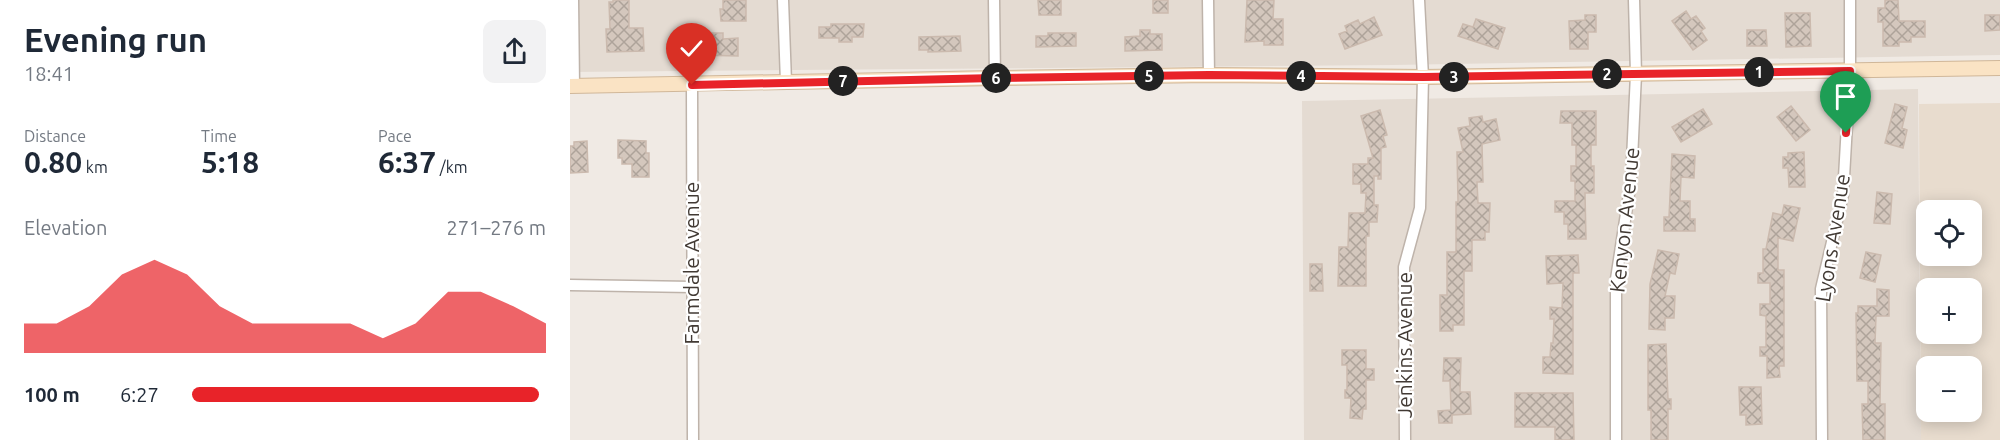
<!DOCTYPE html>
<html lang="en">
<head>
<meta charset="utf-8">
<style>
	:root { --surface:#fff; --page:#f2f2f3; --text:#1f2937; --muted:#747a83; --accent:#e82329 }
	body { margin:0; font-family:Ubuntu,sans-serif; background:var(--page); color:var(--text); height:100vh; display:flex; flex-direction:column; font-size:22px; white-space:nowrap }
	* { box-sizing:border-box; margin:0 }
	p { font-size:20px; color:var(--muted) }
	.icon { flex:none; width:33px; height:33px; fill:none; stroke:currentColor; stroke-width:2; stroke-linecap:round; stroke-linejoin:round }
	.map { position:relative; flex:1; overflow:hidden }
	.details { display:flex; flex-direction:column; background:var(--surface); width:570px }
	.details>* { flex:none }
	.tools { position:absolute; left:1346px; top:200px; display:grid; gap:12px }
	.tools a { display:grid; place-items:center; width:66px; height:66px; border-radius:12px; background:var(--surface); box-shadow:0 3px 15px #0003; font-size:30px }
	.pin { position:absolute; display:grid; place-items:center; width:51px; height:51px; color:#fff; margin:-62px -26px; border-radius:50% 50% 50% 0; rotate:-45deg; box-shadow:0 0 6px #0007 }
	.pin .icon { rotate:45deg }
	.km { position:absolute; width:30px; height:30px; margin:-15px; border-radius:50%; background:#222; color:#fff; font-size:16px; line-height:30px; text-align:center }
	.round { display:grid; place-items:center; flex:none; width:63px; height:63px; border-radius:12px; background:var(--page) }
	.head { display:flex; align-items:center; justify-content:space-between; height:102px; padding:0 24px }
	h1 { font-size:33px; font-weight:600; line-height:45px }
	.metrics { display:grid; grid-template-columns:repeat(3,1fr); gap:9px; height:102px; padding:6px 24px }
	.metrics div { display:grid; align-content:center }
	.metrics b { font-size:30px; font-weight:600 }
	.metrics small { font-size:16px; font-weight:400 }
	.metrics p { font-size:16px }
	.chart { height:168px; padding:12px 24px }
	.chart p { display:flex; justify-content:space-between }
	.chart svg { width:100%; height:108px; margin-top:6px; fill:var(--accent); opacity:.7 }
	ul { padding:0 24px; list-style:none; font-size:20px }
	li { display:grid; grid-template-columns:96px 72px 1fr; align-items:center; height:45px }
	li i { height:15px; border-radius:8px; background:var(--accent) }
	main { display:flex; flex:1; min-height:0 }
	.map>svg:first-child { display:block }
	.residential { fill:#e4dbd2 }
	.education { fill:#e8dcce; fill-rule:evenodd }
	.building { fill:url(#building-cross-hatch); stroke:#cbbaae; stroke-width:1.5 }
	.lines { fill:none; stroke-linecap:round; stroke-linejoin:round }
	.street-casing { stroke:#beb3aa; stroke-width:13 }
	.secondary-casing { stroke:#d0b799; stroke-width:16 }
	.street { stroke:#fff; stroke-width:10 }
	.secondary { stroke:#fae3c4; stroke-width:14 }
	.route-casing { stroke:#fff; stroke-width:12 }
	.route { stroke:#e82329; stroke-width:8 }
	.labels { text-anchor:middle; stroke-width:4.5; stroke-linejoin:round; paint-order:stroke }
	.street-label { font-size:21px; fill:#423a34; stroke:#fff }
</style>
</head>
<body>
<main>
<section class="details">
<div class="head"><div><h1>Evening run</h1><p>18:41</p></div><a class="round"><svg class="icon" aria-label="share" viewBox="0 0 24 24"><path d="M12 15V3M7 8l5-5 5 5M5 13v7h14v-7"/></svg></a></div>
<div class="metrics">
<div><p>Distance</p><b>0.80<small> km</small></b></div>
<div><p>Time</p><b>5:18</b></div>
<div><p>Pace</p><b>6:37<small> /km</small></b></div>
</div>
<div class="chart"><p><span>Elevation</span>271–276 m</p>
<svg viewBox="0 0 160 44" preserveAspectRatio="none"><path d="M0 44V32L10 32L20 25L30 12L40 6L50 12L60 25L70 32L80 32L90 32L100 32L110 38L120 32L130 19L140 19L150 25L160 32V44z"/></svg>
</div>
<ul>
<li><b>100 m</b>6:27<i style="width:98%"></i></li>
</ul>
</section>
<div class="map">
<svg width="1430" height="440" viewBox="0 0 1430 440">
	<defs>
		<pattern id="building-cross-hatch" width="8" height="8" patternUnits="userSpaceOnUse" patternTransform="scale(1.5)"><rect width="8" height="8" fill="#d4c7bd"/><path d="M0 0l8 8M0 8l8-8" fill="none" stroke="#aea39a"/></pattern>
	</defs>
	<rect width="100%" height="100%" fill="#f0eae4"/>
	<path class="residential" d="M0,0H1430V55L823,65L0,72Z
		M1348,89L1351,440H734L732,101Z"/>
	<path class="education" d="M1430,103V440H1351L1349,104ZM1356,210H1401V255H1356ZM1356,288H1401V333H1356ZM1356,366H1401V411H1356Z"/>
	<path class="building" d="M43,0H59V28H73L74,51L37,52L36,29H40L39,2H43Z
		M153,0H176V21H151L150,9H153Z
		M468,0H491V15H469Z
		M583,0H598V13H583Z
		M677,0H704L703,19H713V45H694V41L675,42Z
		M1315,0H1328L1329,21H1355V37H1341V42H1329V46H1313V22H1308V8H1315Z
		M1116,11L1121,19L1126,16L1135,28L1131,31L1137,40L1123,50L1102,21Z
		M1215,13H1240L1241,46L1216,47Z
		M1015,15H1026V32H1018V49H1000L999,21L1015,20Z
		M1415,15H1430V30L1415,31Z
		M804,17L812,35L775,49L769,34L777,31L775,26L788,20L790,24Z
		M906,19L935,28L928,49L888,36L893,24L903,27Z
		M261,24H294L293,37H282V42H269V38H249V27H261Z
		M570,30H580V34H592V50L555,51V37L570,36Z
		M1177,30H1196L1197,46H1177Z
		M136,33H153V39L168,38V56L124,55V39H136Z
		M478,33H506V46L466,47V36H478Z
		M390,36L391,51L358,52V50H349V37Z
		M1325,104L1337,107L1332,128L1337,130L1333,148L1315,143Z
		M1221,106L1240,130L1226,141L1207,117Z
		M1133,109L1142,124L1111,142L1102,127Z
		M810,110L817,135L813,136L816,147L811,148V179H808V176H804V205H808L807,222H799V236H796V286H768L769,247H778L779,213H795L796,193H791V184H783V164H798V158H803L791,116Z
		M991,111H1026V145H1021V166H1024V193H1015L1016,239H998V224H994V212H985V201H1005V181H1001V166H1006V145H1002V123H990Z
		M912,116L913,122L926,119L930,140L912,144L913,182H907L908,203H920L919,232H915V240H902V271H894V325H883V331H870V295H877V252H886V202H888L887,152H893L888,128L900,126L899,118Z
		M48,140L76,141V153H79V177H62V164H52V158H48Z
		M17,141L18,172L0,173V146H4V142Z
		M1234,152L1235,187H1219L1218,168H1213V157H1218V153Z
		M1102,154L1125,156L1124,178L1111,177L1110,201H1120V219H1125V231H1094V217H1099Z
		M1307,192L1322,194L1320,224L1304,223Z
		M1214,205L1230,208L1223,241L1208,238V270H1214V366H1209L1210,377L1197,378V356H1190V347H1196V316L1190,315V304H1200V283H1188V273H1193V249H1196L1203,213L1212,215Z
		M1088,250L1109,254L1105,274L1100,273L1095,296H1105L1104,318H1095V330L1079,329L1080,284Z
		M1296,252L1311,255L1305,282L1290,278Z
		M1008,255L1009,273H1003V374L973,373V357H980L981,343H983L984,319H980V307L992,308L993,283L977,284L976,256Z
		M740,264H752L753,291H740Z
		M1307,289L1319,290V316H1306L1305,343H1311L1310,404H1315V440H1293L1292,404H1298V381H1287L1286,313H1288V306H1307Z
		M1096,344L1098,399H1101V409H1098V440H1081V410H1078V345Z
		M772,350H796V369H804V380H796V409H793L792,419L780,418L781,398H775V390H777V365H772Z
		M874,358H891L890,392H900L901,414L882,415V423H869L868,411L881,410L880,381H873Z
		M1169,387H1191L1192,424L1176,425V415H1170Z
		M945,393H1003L1004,440H985V427H945Z"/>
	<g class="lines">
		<g class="street-casing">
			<path id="street" d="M3,0L4,86
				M213,0L216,82
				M424,0L425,78
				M638,0L639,75
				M122,85L123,440
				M0,285L122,287
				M835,440L834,267L850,208L853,77L849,0
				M1046,440V279L1061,181L1066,74L1064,0
				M1252,440L1251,289L1273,195L1280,71V0"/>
		</g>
		<g class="secondary-casing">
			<path id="secondary" d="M0,86L425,78L639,75L853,77L1430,68"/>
		</g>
		<use href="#street" class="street"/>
		<use href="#secondary" class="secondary"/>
	</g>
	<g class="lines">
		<g class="route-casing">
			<path id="route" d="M122,85L425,78L639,75L853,77L1280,71L1276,133"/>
		</g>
		<use href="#route" class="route"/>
	</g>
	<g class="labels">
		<g class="street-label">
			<text transform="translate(1055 220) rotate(-84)" y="7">Kenyon Avenue</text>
			<text transform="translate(1263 238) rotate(-81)" y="7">Lyons Avenue</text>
			<text transform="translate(122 263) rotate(-90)" y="7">Farmdale Avenue</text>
			<text transform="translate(835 345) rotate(-90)" y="7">Jenkins Avenue</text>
		</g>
	</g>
</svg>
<div class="tools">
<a><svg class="icon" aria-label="locate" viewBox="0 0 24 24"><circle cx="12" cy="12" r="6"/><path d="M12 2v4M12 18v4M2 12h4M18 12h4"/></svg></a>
<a>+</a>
<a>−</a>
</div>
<div class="pin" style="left:1276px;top:133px;background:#1e9e55"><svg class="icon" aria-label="arrive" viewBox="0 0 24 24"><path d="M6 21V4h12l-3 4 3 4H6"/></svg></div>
<div class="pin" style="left:122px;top:85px;background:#d93025"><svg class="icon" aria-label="check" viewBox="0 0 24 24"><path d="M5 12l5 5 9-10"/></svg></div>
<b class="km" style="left:1189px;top:72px">1</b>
<b class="km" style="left:1037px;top:74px">2</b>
<b class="km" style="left:884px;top:77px">3</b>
<b class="km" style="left:731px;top:76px">4</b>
<b class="km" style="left:579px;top:76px">5</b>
<b class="km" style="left:426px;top:78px">6</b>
<b class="km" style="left:273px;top:81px">7</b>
</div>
</main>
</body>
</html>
